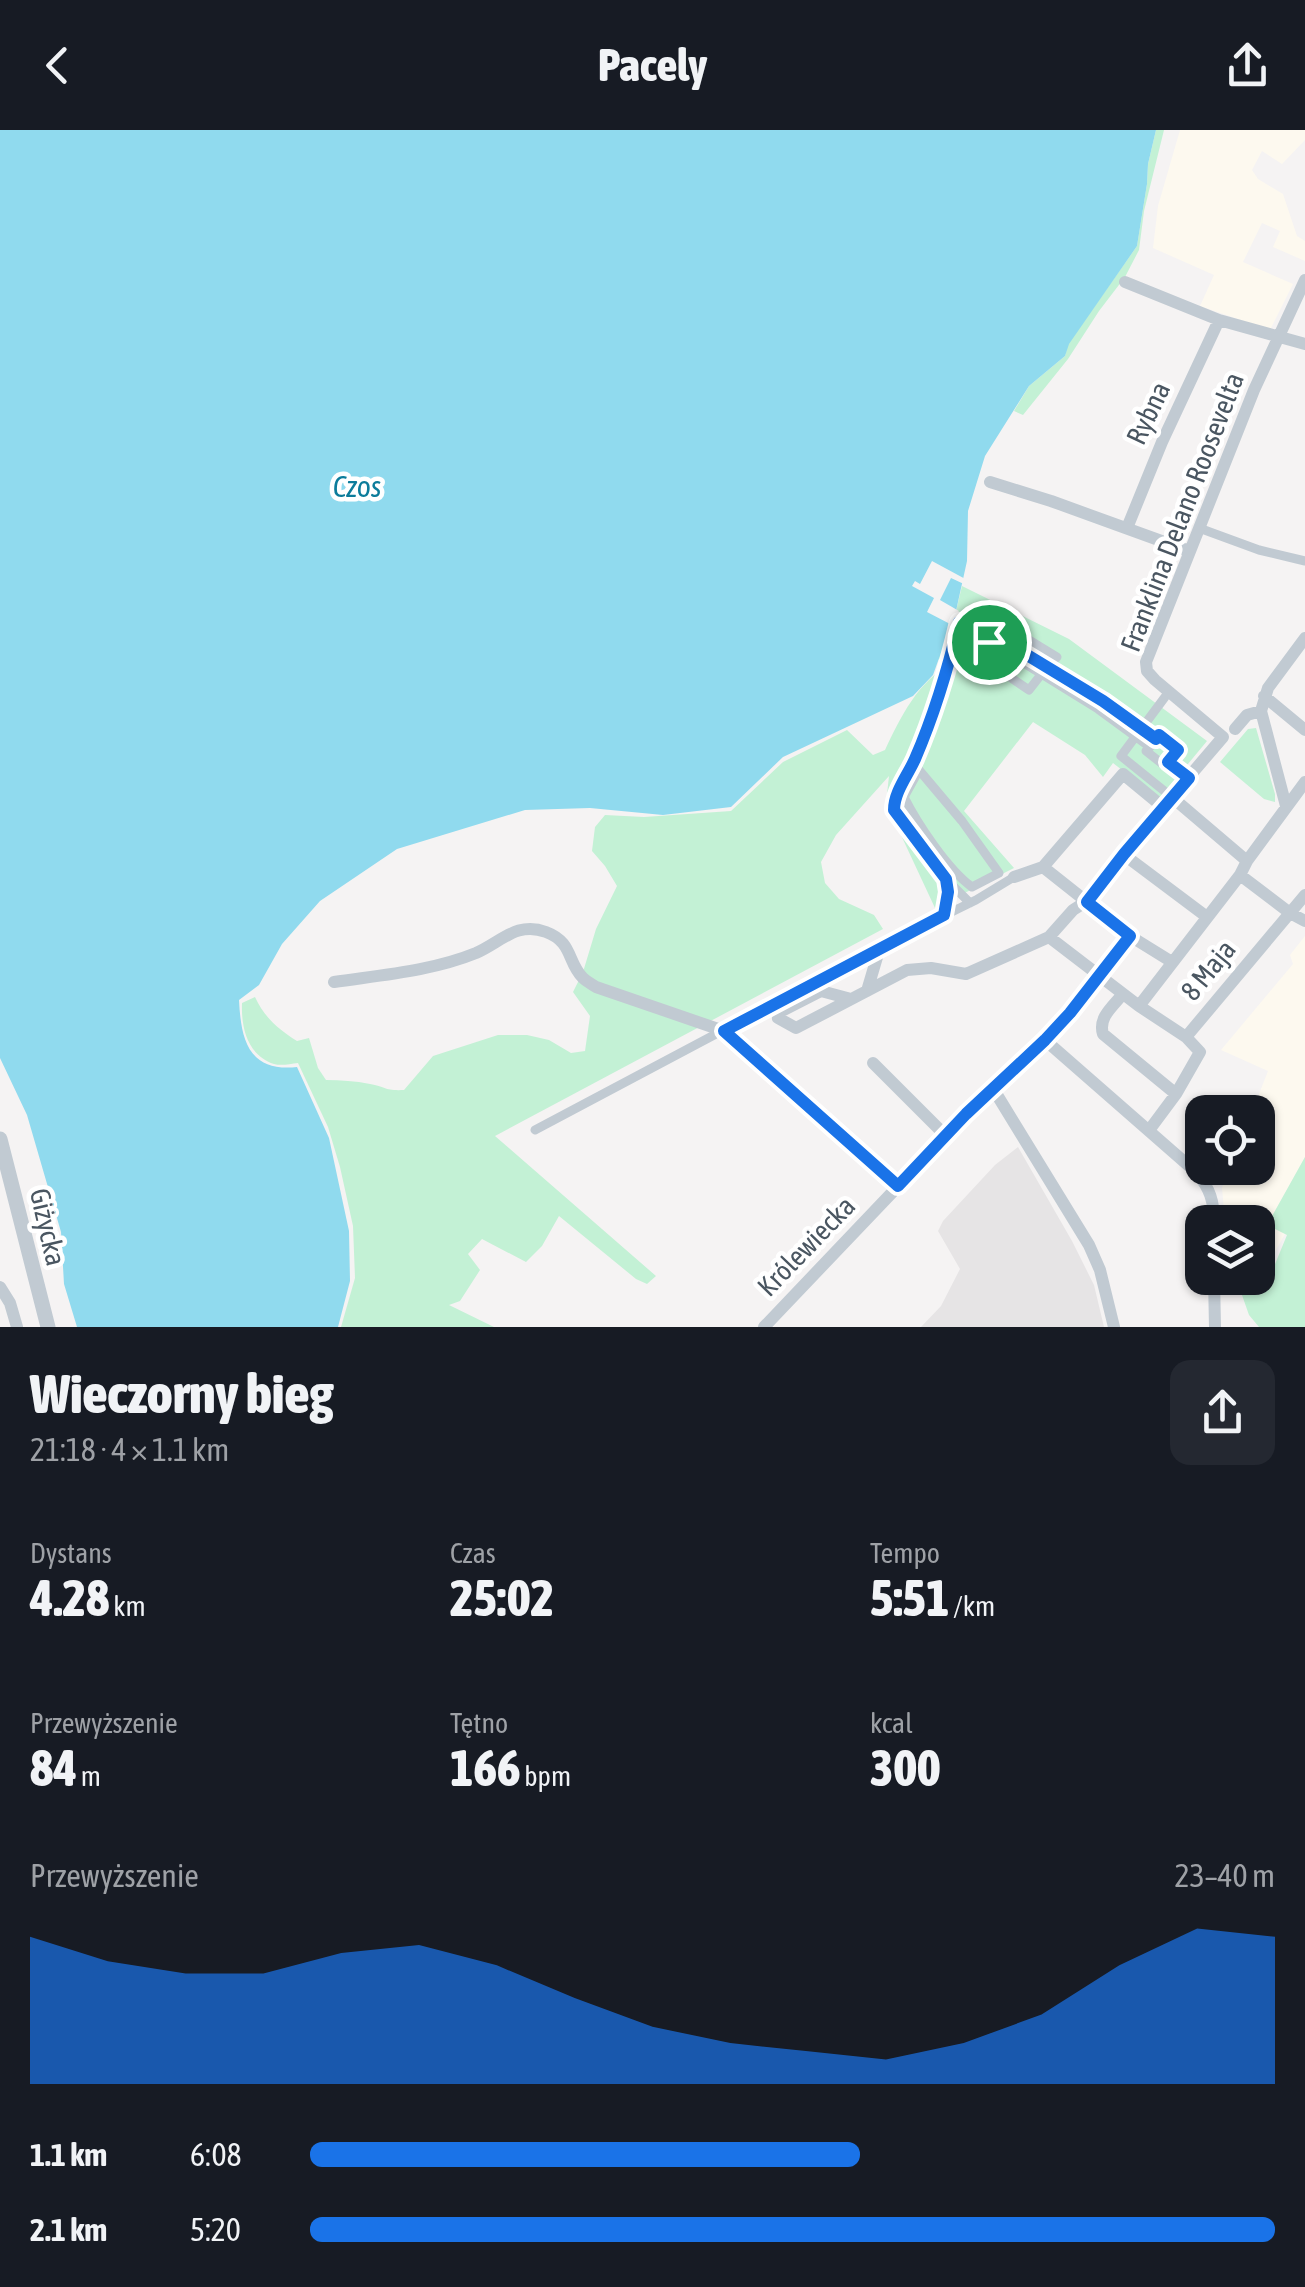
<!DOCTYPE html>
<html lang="pl">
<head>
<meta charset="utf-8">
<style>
	:root { --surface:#171b24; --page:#242831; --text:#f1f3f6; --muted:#9ea1a6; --accent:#1a73e8 }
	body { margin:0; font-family:"Asap Condensed",sans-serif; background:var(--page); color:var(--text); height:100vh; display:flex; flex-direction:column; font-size:38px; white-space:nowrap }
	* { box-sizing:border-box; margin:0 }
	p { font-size:32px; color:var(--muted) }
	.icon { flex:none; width:55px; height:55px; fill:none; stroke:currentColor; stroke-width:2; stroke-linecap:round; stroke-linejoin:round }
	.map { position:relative; height:1197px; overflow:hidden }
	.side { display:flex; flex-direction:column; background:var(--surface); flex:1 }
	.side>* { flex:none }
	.buttons { position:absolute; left:1185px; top:965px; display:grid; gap:20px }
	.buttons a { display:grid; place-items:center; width:90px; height:90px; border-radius:20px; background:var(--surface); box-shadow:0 2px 8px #0004; font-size:50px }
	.pin { position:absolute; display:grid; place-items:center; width:85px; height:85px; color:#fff; margin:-42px; border:5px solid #fff; border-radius:50%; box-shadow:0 2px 10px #0007 }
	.round { display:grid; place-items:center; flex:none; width:105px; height:105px; border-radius:20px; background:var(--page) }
	.summary { display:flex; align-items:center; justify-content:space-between; height:170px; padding:0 30px }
	h1 { font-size:55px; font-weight:800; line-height:75px }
	.metrics { display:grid; grid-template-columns:repeat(3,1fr); gap:15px; height:170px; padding:10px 30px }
	.metrics div { display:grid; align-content:center }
	.metrics b { font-size:50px; font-weight:800 }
	.metrics small { font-size:28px; font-weight:400 }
	.metrics p { font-size:28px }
	.chart { height:280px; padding:20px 30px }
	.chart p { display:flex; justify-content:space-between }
	.chart svg { width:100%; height:180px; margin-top:10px; fill:var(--accent); opacity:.7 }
	ul { padding:0 30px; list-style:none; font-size:32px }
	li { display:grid; grid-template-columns:160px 120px 1fr; align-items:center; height:75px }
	li i { height:25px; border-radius:12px; background:var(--accent) }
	header { display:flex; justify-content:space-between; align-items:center; height:130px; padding:0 30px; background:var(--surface); font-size:45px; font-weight:800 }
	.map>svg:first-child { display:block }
	.commercial { fill:#fdf9ef }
	.education { fill:#e6e4e5 }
	.green { fill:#c3f1d5 }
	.water { fill:#90daee }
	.pier { fill:#f5f3f3 }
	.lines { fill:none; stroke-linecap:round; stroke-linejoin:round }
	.pedestrian { stroke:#c1cad2; stroke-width:9 }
	.minor { stroke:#c1cad2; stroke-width:12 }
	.tertiary { stroke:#c1cad2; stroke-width:15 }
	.route-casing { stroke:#fff; stroke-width:20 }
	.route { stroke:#1a73e8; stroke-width:12 }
	.labels { text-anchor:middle; stroke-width:9; stroke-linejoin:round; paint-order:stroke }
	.street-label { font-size:28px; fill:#4a5661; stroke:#fff }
	.water-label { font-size:30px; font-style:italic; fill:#0c7c9b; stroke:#fff }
</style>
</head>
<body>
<header><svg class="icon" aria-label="back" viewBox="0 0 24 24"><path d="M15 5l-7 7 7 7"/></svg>Pacely<svg class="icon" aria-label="share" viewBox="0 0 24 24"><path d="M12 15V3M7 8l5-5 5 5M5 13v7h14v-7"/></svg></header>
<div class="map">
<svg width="1305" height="1197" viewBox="0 0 1305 1197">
	<rect width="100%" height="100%" fill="#f5f3f3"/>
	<path class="commercial" d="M1180,0H1305V10L1282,34L1262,21L1252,40L1258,49L1283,64L1297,106L1305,111V131L1273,117L1280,101L1262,93L1243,132L1293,154L1270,200L1200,176L1214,145L1153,118L1158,76Z
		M1305,806V1027L1268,1094L1285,1104L1268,1134L1258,1133V1092H1225L1222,1058L1227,1043L1237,1047L1241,1038H1258V982H1252L1268,941L1221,920L1293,834L1290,825Z"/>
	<path class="education" d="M1018,1017L1072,1111L1094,1155L1104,1197H921L941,1176L960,1139L938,1101L943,1091L995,1035Z"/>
	<path class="green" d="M1156,0H1164L1144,81L1139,120L1125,147L1099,181L1068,229L1023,285L1014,281L1029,256L1065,226L1068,214L1137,116L1147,54L1148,34Z
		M962,456L1069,509L1207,611L1159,669L1113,633L1103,647L1085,625L1033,592L964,681L1014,738L935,778L886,673L889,646L836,705L821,732L825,753L839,769L874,785L883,799L495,1006L656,1146L647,1154L636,1149L559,1086L542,1116L526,1132L482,1109L468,1124L480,1140L460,1171L449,1175L494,1197H341L355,1148L353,1096L340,1037L328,997L298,933C290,934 281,936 274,934C247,925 241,897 242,873L255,867C264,887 278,899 297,911L309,908L318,938L326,950C341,950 355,951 370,954C386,957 385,961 404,960L433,926L498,905H527L549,910L571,923L585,921L590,886L573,862L583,842L596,799L617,756L605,736L592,721L595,697L605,685L644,687L731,681L783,632L847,600L873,625L885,620C900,588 919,549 952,534L938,529L956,481Z
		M1256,598L1275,664V672L1264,669L1220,632L1248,599Z
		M1305,1027V1197H1259L1249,1185L1236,1148H1258V1138L1273,1139L1287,1105L1267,1095Z"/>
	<path class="water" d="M0,0H1156L1148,34L1147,54L1137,116L1069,214L1065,226L1029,256L985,326L968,381L967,431L956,481L933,545L913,566L783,627L731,677L663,685L590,678L525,680L397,719L320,771L282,814L259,855L239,870C241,911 249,942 297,937L329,1008L349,1101L350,1151L338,1197H77L64,1154L61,1102L27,985L0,928Z"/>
	<path class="pier" d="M932,431L969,451L966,455L951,448L940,470L959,481L952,495L927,482L934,468L912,456L915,451L920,454Z"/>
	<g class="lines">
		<path class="pedestrian" d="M1199,398L1259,420L1305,431
			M994,505L1003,494L1057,527L1047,537L1142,598L1156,609L1150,617
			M994,505L1047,537L1029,560L986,531L981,521Z
			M1165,567L1121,626L1173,668
			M1156,609L1159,605L1178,620L1169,632
			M913,633L919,640L962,691L999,743L972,757C948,740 917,693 904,667L919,640
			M948,751L970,773
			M944,785L948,762L946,749L895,679C894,662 908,645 915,629C933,585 948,539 959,493L1098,579L1150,617L1146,621L1165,636L1169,632L1189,648
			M535,1000L880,817L976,770L1014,747"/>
		<path class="minor" d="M1125,152L1219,190L1305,214
			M990,352L1051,371L1189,421
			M1127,398L1162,312L1219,190
			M1264,566L1305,600
			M1235,599L1247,585L1261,581
			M1173,668L1247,731
			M1286,676L1261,581L1268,558L1305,508
			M1123,724L1207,787
			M1043,737L1123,644L1163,677
			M1043,737L1130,806L1172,832
			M1240,745L1290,783L1305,791
			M1014,747L1043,737
			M1049,807L1139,876L1240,745L1247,731L1305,652
			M334,852C381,845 432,841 476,823C501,812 517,791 546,802C573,812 567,832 583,848C587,852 592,854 596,857L724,901L898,1056
			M867,861L880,817
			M1122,865C1112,877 1098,888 1103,904L1176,964
			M851,869L821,861L780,882L778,888L796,898L907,840L931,838L966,844L1049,807L1073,780L1087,771L1123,724L1223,607L1155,550L1147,541L1146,532L1254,260L1305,150
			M1139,876L1186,907L1200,922L1176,964L1150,999
			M1186,907L1305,765
			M1045,910L1197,1043C1210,1059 1214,1071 1214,1092
			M873,933L946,1006
			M994,960L1089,1115L1100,1140L1114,1197
			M1214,1148L1215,1197
			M0,1157L10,1173L17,1197
			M764,1197L966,985L1045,910L1070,883L1130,806"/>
		<path class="tertiary" d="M0,1009L48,1197"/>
	</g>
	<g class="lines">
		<g class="route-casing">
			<path id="route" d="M959,492L989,512L994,505L1103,571L1156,609L1159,605L1178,620L1168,632L1189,648L1124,724L1087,772L1130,806L1070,883L1045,910L966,984L898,1056L724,901L944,785L948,762L946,749L894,680C894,662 908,645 915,629C934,585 948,539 959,492Z"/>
		</g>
		<use href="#route" class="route"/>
	</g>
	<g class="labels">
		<g class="street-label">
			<text transform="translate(1148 283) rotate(-65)" y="10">Rybna</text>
			<text transform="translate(1182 382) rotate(-69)" y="10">Franklina Delano Roosevelta</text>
			<text transform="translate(1208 840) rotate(-51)" y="10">8 Maja</text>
			<text transform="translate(48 1097) rotate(77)" y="10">Giżycka</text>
			<text transform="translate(806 1116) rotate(-46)" y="10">Królewiecka</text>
		</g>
		<g class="water-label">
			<text x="357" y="367">Czos</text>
		</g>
	</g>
</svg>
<div class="buttons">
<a><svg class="icon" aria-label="locate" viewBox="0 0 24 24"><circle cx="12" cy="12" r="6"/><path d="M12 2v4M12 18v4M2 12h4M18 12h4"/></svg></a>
<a><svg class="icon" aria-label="layers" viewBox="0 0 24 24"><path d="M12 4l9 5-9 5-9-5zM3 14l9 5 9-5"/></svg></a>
</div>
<div class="pin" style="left:989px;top:512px;background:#1e9e55"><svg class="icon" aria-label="arrive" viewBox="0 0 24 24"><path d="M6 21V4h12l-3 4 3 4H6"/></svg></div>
</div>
<section class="side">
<div class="summary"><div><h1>Wieczorny bieg</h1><p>21:18 · 4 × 1.1 km</p></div><a class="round"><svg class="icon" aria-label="share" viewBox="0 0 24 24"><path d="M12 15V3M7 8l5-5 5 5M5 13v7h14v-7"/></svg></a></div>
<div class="metrics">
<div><p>Dystans</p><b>4.28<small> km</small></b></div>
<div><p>Czas</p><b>25:02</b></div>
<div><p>Tempo</p><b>5:51<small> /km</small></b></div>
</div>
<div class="metrics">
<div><p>Przewyższenie</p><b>84<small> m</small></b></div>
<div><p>Tętno</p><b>166<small> bpm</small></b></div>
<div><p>kcal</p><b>300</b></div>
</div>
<div class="chart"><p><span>Przewyższenie</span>23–40 m</p>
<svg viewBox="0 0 160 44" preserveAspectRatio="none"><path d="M0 44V8L10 14L20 17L30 17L40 12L50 10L60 15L70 23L80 30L90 34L100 36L110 38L120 34L130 27L140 15L150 6L160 8V44z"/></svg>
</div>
<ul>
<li><b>1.1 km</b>6:08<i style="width:57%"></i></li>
<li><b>2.1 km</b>5:20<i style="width:100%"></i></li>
</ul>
</section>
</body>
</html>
